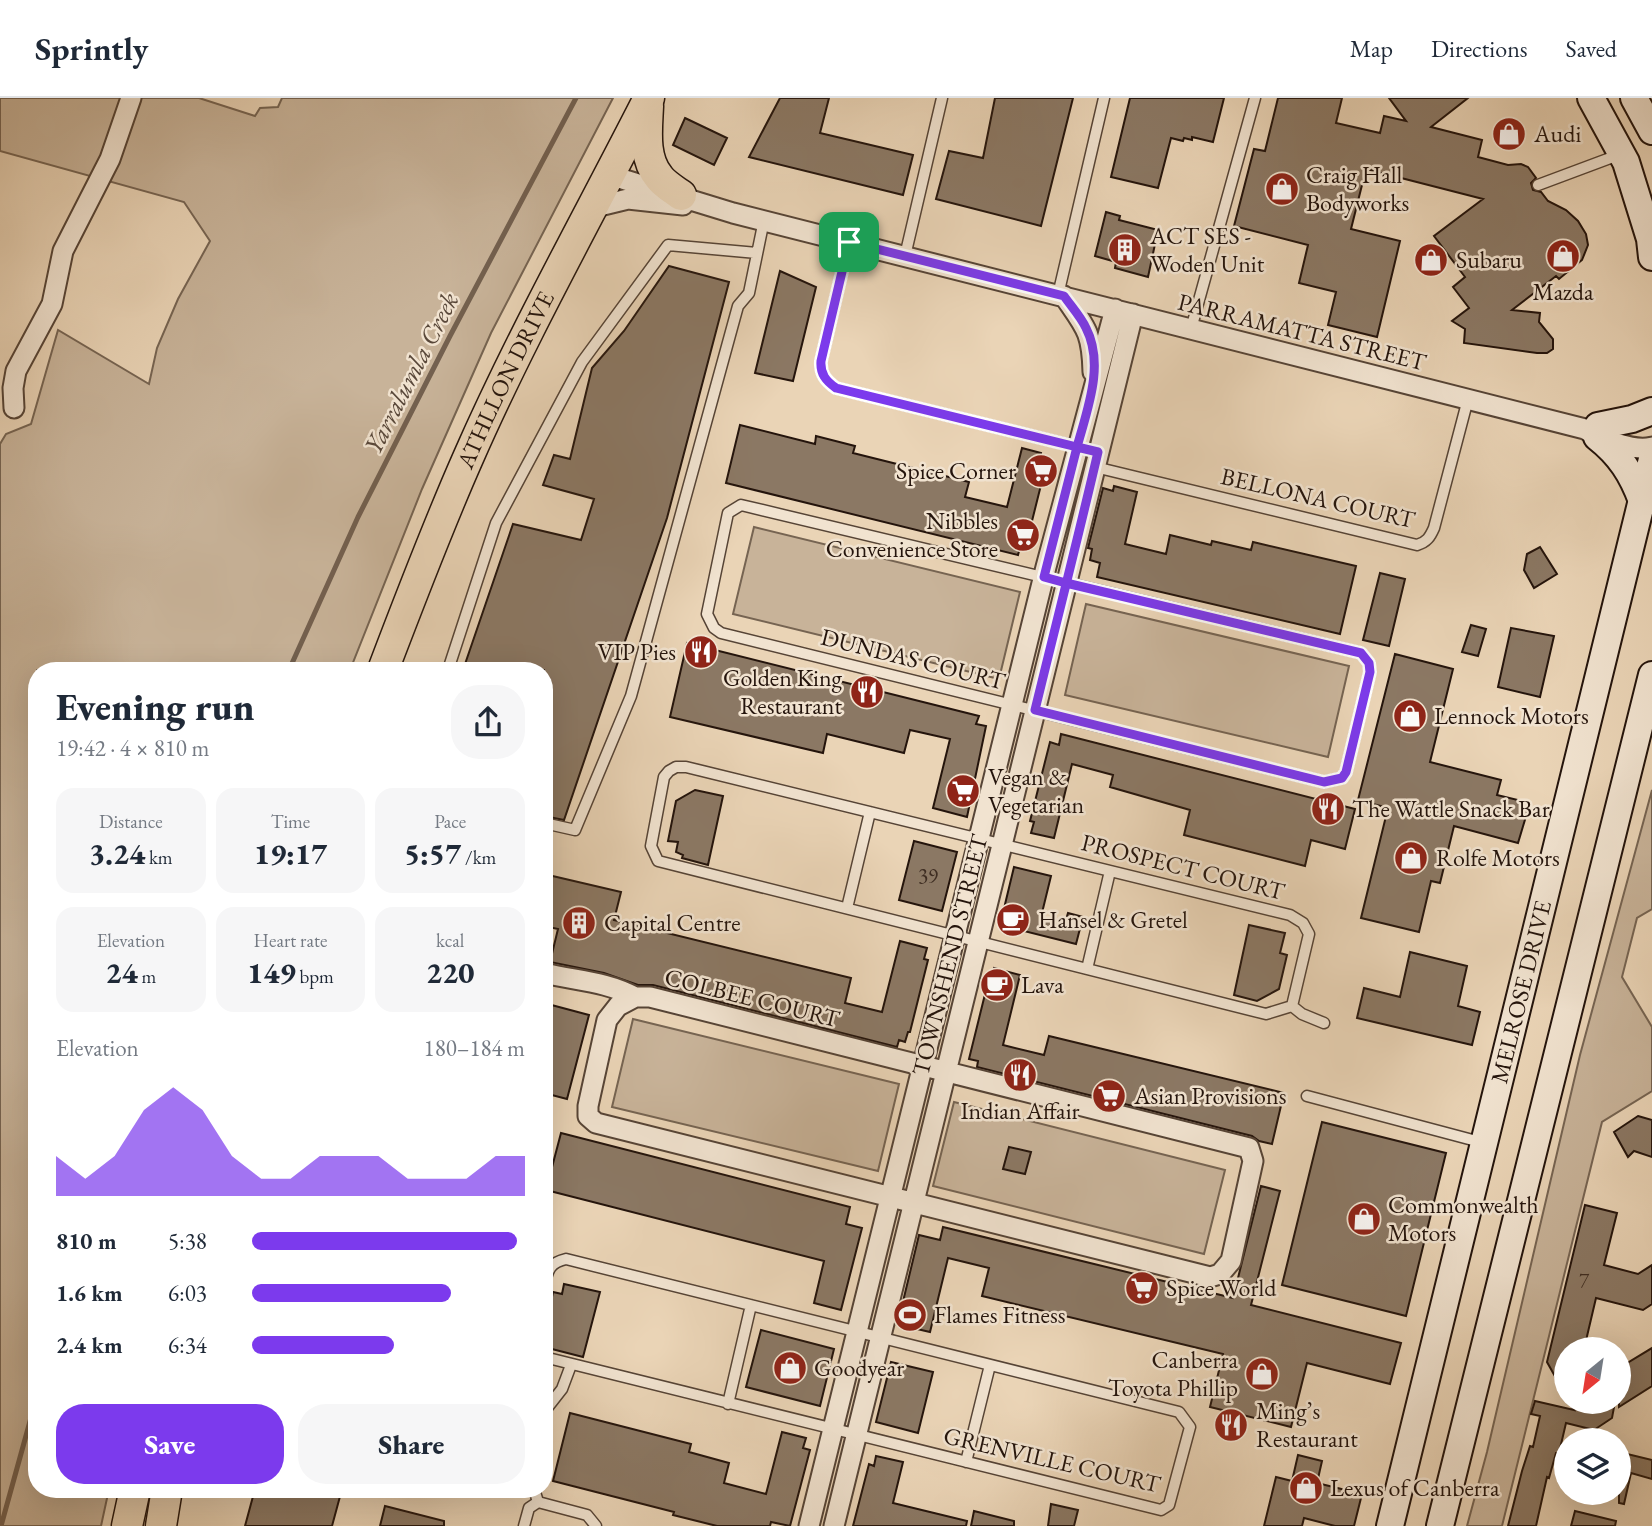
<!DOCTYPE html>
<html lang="en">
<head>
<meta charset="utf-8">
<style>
	:root { --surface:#fff; --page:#f6f6f7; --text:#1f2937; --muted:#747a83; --line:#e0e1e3; --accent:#7c3aed }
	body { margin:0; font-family:"EB Garamond",serif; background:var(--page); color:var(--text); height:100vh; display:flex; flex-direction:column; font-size:26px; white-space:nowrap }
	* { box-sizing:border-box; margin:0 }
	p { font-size:23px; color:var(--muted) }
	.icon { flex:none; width:38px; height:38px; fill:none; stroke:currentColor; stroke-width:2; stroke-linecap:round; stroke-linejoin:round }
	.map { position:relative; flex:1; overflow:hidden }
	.sheet { position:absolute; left:28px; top:564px; width:525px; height:836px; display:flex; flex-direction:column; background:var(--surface); border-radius:28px; box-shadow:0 7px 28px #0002 }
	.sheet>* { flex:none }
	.needle { width:46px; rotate:210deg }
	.fabs { position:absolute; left:1554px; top:1239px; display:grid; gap:14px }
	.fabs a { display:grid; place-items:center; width:77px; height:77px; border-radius:50%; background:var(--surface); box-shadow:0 7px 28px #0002; font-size:35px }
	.pin { position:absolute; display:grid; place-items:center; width:60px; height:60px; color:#fff; margin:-30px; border-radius:14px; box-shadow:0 4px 10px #0006 }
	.round { display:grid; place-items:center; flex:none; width:74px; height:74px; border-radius:28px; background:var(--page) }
	.overview { display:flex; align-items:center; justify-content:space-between; height:119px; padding:0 28px }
	h1 { font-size:38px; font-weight:800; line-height:52px }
	.metrics { display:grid; grid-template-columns:repeat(3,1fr); gap:10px; height:119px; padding:7px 28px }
	.metrics div { display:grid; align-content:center; border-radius:18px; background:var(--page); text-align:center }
	.metrics b { font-size:30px; font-weight:800 }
	.metrics small { font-size:19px; font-weight:400 }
	.metrics p { font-size:19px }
	.chart { height:196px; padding:14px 28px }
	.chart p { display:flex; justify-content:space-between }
	.chart svg { width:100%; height:126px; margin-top:7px; fill:var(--accent); opacity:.7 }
	.button { display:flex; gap:14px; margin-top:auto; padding:14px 28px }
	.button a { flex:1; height:80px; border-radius:28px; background:var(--accent); color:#fff; font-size:28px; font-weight:800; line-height:80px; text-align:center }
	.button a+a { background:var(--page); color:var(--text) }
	ul { padding:0 28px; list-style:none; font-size:23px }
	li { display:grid; grid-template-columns:112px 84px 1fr; align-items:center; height:52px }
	li i { height:18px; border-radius:9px; background:var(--accent) }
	header { display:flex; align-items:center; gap:42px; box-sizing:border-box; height:98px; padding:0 35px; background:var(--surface); border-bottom:2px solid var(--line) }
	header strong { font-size:33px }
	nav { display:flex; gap:38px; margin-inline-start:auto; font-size:24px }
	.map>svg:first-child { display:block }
	.green { fill:#c8b399; stroke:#766452; stroke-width:2 }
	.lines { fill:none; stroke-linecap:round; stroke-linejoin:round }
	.stream { stroke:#73604f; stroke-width:5 }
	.building { fill:#8b7864; stroke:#24140c; stroke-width:2 }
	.service-casing { stroke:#564436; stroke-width:13 }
	.minor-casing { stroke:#564436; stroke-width:23 }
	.secondary-casing { stroke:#24140c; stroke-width:30 }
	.primary-casing { stroke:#24140c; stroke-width:33 }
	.service { stroke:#f1e3d0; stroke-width:10 }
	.minor { stroke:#f1e3d0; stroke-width:19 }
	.secondary { stroke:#f1e3d0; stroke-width:26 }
	.primary { stroke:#ead4b6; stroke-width:30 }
	.route-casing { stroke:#fff; stroke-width:14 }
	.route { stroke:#7c3aed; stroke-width:9 }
	.labels { text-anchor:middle; stroke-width:5; stroke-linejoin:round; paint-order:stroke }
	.number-label { font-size:21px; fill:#3e2d22 }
	.poi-label { font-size:24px; fill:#24140c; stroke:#f1e3d0; text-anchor:start }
	.street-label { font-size:24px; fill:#24140c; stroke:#f1e3d0 }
	.water-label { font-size:26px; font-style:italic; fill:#584739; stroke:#f1e3d0 }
</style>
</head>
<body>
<header>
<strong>Sprintly</strong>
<nav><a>Map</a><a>Directions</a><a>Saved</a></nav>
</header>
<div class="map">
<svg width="1652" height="1428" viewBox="0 0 1652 1428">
	<rect width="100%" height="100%" fill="#ead4b6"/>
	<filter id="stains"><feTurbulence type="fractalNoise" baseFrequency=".00286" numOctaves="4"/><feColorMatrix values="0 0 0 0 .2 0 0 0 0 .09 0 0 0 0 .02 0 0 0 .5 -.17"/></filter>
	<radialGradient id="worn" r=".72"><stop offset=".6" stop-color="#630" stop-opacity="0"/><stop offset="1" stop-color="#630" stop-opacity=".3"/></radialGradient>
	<path class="green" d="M0,0H199L255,18L260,10L278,9L282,0H613L491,235L422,391L350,572H37V1391H109L101,1428H0V346L6,336L31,326L58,232L149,286L157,250L178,201L210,143L184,104L0,53Z
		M754,429L1020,494L999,581L733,516Z
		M1086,506L1349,568L1328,659L1065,597Z
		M1652,692V811L1637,820L1622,879L1652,929V993L1602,1024L1502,1428H1467L1487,1354L1580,957Z
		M633,921L899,986L878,1073L612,1009Z
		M954,1004L1225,1072L1204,1156L933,1088Z"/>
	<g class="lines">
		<path class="stream" d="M289,572L358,419L450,238L576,0
			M1,1428L37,1298"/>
	</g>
	<path class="building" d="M780,0H829L820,35L913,57L903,97L749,59Z
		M995,0H1073L1041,128L936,101L949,53L983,60Z
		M1130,0H1224L1213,44L1192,39V42L1184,40L1183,43L1171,40L1158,90L1111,79Z
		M1278,0H1342L1336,25L1380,35L1384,18L1406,23L1389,0H1468L1431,29L1482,42L1478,59L1508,67L1521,66L1528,69L1536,80L1531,85L1533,92L1541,94L1548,103L1566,112L1578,123L1586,136L1588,147L1582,162L1559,181L1556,178L1512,212L1540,215L1539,224L1553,241V251L1547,255H1537L1464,245L1465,231L1452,223L1469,210L1453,189L1465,179L1434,138L1483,101L1366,71L1351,131L1400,143L1377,239L1328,227L1336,194L1299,185L1308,147L1234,128L1254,51L1265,53Z
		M685,20L727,40L714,67L673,47Z
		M1106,114L1120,118L1119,122L1158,132L1148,179L1115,170L1116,164L1095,158Z
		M669,168L729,184L667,420L564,722L544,718V572H463L513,426L581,442L594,401L543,387L554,357L570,361L592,270L624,233Z
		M780,173L816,189L793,283L755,275Z
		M740,327L815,346L816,338L855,348L853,355L969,384L965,399L1007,409L1022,350L1041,355L1039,365L1046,367L1025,451L1020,449L1018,457L726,385Z
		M1114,388L1137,394L1125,446L1166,456L1170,437L1211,447L1212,443L1251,452L1253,444L1356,468L1340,536L1097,479L1100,465L1090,462L1092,451L1088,450L1103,390L1113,393Z
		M1540,449L1557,476L1534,490L1524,472L1527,456Z
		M1380,475L1405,481L1389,548L1363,542Z
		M1471,527L1486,531L1478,558L1462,554Z
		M1511,530L1554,538L1540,599L1498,589Z
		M687,545L979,618L976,626L986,628L967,719L933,710L950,641L910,632L904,655L827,636L823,655L670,619Z
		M1395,556L1453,571L1430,664L1501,682L1497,697L1530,705L1518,745L1454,728L1440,785L1431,783L1419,834L1361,820L1388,710L1358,702Z
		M1061,636L1355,711L1345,751L1311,742L1305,768L1184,737L1190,712L1110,689L1113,677L1072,666L1054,740L1031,735L1034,724L1030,723L1050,644L1059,647Z
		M695,692L723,698L708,767L682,760L683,757L676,754L678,744L668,743L676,703Z
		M914,743L957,754L942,813L899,802Z
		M1014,769L1051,778L1041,819L1065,825L1068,815L1083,819L1076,846L1000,827Z
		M544,776L621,794L614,822L851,880L845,905L882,914L900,843L927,850L924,861L928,862L910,934H908L905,944L899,942L897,949L653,887H638L604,875L550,864L558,831L544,828Z
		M1249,827L1285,835L1280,855L1287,857L1279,891L1257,903L1234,897Z
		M1410,854L1467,868L1458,908L1480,914L1472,947L1357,920L1364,890L1400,899Z
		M994,870L1020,877L1003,947L1044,957L1049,938L1284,995L1272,1046L1259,1043L1252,1038L977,969L978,963L969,961L989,880L991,881Z
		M544,905L589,917L567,1001L544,995Z
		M1638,1018L1652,1022V1059L1634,1053L1628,1059L1614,1034Z
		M1322,1024L1446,1055L1406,1218L1282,1187Z
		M561,1035L850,1109L846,1126L862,1130L841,1212L814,1205L824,1163L546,1092Z
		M1009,1049L1031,1054L1025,1076L1003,1071Z
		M1261,1088L1280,1093L1251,1207L1401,1245L1390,1286L1307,1265L1291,1329L1210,1309L1223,1256L982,1198L989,1170L948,1160L930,1234L904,1228L907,1217L900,1216L919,1137L940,1142L943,1129L1233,1200Z
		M1585,1107L1617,1115L1604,1167L1638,1176L1652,1167V1206L1643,1212L1596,1200L1584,1251H1566V1298L1547,1264Z
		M564,1186L600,1194L583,1259L548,1250L551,1239L544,1237L553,1194L562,1196Z
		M761,1232L834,1251L820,1308L746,1289Z
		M1652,1250V1288L1619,1309V1270Z
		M891,1264L933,1274L918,1335L876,1324Z
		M1535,1303L1574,1312L1569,1304H1615L1612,1320L1594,1332L1566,1325L1559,1355H1556L1549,1380L1547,1379L1536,1428H1508L1522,1373L1530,1348L1533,1349L1540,1318L1531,1316Z
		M570,1315L691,1346L689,1354L729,1365L724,1385L766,1396L782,1334L806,1340L803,1350L810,1352L790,1428L771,1424L770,1428H717L673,1417L674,1414L553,1383Z
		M1619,1354L1652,1362V1381L1631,1375L1624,1406L1619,1405Z
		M1298,1357L1322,1363L1317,1385L1362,1396L1354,1428H1335L1304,1420L1302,1428H1264L1276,1379L1292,1383Z
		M876,1358L903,1364L893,1405L967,1423L966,1428H853L869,1366L874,1368Z
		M255,1391H342L332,1428H245Z
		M1051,1406L1078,1412L1074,1428H1048Z
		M385,1408L444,1423V1428H380Z
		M974,1413L1014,1423V1428H971Z
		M1575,1413L1616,1423L1615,1428H1571Z"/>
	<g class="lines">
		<g class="service-casing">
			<path id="service" d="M1538,87L1621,56
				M849,144L821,263C820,276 826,283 836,290L1098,354
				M905,158L942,0
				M1058,197L1104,0
				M1191,231L1255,0
				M1095,369L1417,447C1427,444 1430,439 1434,430L1468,301
				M741,407L1361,555L1369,565L1370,574L1346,674L1342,680L1324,684L721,535L714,530L707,516L728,415Z
				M448,572L496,425L582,264L668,147L757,155
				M676,669H686L1290,817L1303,825L1309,836L1292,908L1266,916L658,763L651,748L664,679L669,673Z
				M544,725L575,732L631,598L738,208L749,195L764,122
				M847,810L870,714
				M1087,871L1110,773
				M1292,908L1302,916L1324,925
				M1307,998L1484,1045
				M544,1188C548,1172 549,1165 566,1161L1179,1314L1190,1329L1169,1407L1161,1412L544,1259
				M728,1306L751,1207
				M544,1314L562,1291L571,1267
				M966,1364L990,1267
				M534,1391L538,1404
				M524,1428L529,1410L538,1404L587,1417L596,1428"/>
		</g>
		<g class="minor-casing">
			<path id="minor" d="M609,77L733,115L1585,331C1599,341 1635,354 1652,349
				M591,110L628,101L683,107
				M1064,198C1086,230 1092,234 1093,274
				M14,310L13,290L16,273L52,206L63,153L110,61L131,0
				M544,875C577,883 605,883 635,899
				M635,899H650L1249,1050L1253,1063L1231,1163L1220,1176L1210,1179L596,1025L588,1018V1008L607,922L618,908Z
				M809,1428L1046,469L1115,211
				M834,1428L1133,216"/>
		</g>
		<g class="secondary-casing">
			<g id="secondary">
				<path d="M1591,0L1626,64L1650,141L1652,159"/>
				<path d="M1634,0L1652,33"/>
				<path d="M1598,328L1632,321L1652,313"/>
				<path d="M1597,339C1620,357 1632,376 1642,403"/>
				<path id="s1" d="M1390,1428L1652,361"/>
				<path d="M1440,1428L1652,577"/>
			</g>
		</g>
		<g class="primary-casing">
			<g id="primary">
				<path d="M648,8C647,31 643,60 659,79C664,86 674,92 681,97"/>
				<path id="s2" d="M383,572C410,501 437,430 468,360C522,237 588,120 649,0"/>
				<path d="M127,1428L135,1391"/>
				<path d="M161,1428L167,1391"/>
			</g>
		</g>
		<use href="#service" class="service"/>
		<use href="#minor" class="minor"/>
		<use href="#secondary" class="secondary"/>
		<use href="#primary" class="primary"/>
	</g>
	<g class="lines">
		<g class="route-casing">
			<path id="route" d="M849,144L1064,198C1071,208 1081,219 1086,230C1105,267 1087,312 1077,349L1098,354C1078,440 1056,526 1035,612L1324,684L1342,680L1346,674L1370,574L1369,565L1361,555L1066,485L1044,479L1077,349L836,290C826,283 820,276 821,263L849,144"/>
		</g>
		<use href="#route" class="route"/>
	</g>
	<defs>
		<g id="shop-disc" transform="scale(1.75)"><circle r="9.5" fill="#8f2418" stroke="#f1e3d0"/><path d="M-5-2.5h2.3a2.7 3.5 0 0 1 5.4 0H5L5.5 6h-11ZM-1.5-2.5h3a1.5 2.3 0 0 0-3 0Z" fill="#fff"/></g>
		<g id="building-disc" transform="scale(1.75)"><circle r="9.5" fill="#8f2418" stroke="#f1e3d0"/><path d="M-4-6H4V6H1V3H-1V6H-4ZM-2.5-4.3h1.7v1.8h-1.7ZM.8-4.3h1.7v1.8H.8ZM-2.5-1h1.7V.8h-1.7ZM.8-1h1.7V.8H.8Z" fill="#fff"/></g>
		<g id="supermarket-disc" transform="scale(1.75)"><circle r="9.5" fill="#8f2418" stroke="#f1e3d0"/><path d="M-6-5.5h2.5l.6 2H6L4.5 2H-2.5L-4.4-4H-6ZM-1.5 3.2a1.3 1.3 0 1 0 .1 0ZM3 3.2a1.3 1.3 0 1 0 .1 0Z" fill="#fff"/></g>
		<g id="restaurant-disc" transform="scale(1.75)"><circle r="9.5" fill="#8f2418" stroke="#f1e3d0"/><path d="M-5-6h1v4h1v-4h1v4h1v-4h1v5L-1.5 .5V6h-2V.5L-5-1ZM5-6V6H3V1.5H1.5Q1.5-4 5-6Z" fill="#fff"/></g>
		<g id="cafe-disc" transform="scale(1.75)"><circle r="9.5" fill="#8f2418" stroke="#f1e3d0"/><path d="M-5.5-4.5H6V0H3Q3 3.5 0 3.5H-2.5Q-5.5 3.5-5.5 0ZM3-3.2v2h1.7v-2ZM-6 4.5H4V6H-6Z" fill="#fff"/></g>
		<g id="stadium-disc" transform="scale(1.75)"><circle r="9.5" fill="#8f2418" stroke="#f1e3d0"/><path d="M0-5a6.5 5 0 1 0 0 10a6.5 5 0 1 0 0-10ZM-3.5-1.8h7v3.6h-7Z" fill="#fff"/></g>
	</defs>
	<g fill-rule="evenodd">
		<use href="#shop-disc" x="1509" y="36"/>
		<use href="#shop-disc" x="1282" y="91"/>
		<use href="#building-disc" x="1125" y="152"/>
		<use href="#shop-disc" x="1563" y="158"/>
		<use href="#shop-disc" x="1431" y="162"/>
		<use href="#supermarket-disc" x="1041" y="373"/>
		<use href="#supermarket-disc" x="1023" y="437"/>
		<use href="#restaurant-disc" x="701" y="554"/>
		<use href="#restaurant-disc" x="867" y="594"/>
		<use href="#shop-disc" x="1410" y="618"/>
		<use href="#supermarket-disc" x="963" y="693"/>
		<use href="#restaurant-disc" x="1328" y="711"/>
		<use href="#shop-disc" x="1411" y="760"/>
		<use href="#cafe-disc" x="1013" y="822"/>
		<use href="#building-disc" x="579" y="825"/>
		<use href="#cafe-disc" x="997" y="887"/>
		<use href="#restaurant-disc" x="1020" y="977"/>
		<use href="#supermarket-disc" x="1109" y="998"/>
		<use href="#shop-disc" x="1364" y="1121"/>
		<use href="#supermarket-disc" x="1142" y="1190"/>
		<use href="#stadium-disc" x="910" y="1217"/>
		<use href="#shop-disc" x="790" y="1270"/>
		<use href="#shop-disc" x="1262" y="1276"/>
		<use href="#restaurant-disc" x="1231" y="1327"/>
		<use href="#shop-disc" x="1306" y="1390"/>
	</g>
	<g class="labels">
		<g class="number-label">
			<text x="928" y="785">39</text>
			<text x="1584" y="1190">7</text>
		</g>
		<g class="poi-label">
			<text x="1534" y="44">Audi</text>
			<text x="1306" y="85">Craig Hall<tspan x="1306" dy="28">Bodyworks</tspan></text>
			<text x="1150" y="146">ACT SES -<tspan x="1150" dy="28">Woden Unit</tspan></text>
			<text x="1456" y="170">Subaru</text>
			<text x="1563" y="202" text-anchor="middle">Mazda</text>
			<text x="1016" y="381" text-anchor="end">Spice Corner</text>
			<text x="998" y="431" text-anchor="end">Nibbles<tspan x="998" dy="28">Convenience Store</tspan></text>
			<text x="676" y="562" text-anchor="end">VIP Pies</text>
			<text x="842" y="588" text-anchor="end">Golden King<tspan x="842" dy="28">Restaurant</tspan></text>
			<text x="1434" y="626">Lennock Motors</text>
			<text x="988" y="687">Vegan &amp;<tspan x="988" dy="28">Vegetarian</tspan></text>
			<text x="1352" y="719">The Wattle Snack Bar</text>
			<text x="1436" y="768">Rolfe Motors</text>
			<text x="1038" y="830">Hansel &amp; Gretel</text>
			<text x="604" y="833">Capital Centre</text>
			<text x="1021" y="895">Lava</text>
			<text x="1134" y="1006">Asian Provisions</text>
			<text x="1020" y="1021" text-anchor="middle">Indian Affair</text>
			<text x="1388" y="1115">Commonwealth<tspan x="1388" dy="28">Motors</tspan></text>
			<text x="1166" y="1198">Spice World</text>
			<text x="934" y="1225">Flames Fitness</text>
			<text x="1238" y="1270" text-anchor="end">Canberra<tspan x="1238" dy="28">Toyota Phillip</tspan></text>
			<text x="814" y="1278">Goodyear</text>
			<text x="1256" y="1321">Ming’s<tspan x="1256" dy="28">Restaurant</tspan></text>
			<text x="1330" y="1398">Lexus of Canberra</text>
		</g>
		<g class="street-label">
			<text transform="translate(1302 234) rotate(14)" y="8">PARRAMATTA STREET</text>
			<text dy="8" stroke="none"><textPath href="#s2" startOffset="315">ATHLLON DRIVE</textPath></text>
			<text transform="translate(1318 400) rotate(13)" y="8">BELLONA COURT</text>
			<text transform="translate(913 561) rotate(14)" y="8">DUNDAS COURT</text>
			<text transform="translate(1183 769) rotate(14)" y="8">PROSPECT COURT</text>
			<text transform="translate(950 857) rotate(-76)" y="8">TOWNSHEND STREET</text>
			<text dy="8" stroke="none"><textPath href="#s1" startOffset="550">MELROSE DRIVE</textPath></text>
			<text transform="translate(752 900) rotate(14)" y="8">COLBEE COURT</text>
			<text transform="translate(1052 1362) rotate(13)" y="8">GRENVILLE COURT</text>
		</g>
		<g class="water-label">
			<text transform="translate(411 275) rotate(-63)" y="9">Yarralumla Creek</text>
		</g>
	</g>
	<rect width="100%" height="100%" filter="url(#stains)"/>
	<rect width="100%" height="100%" fill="url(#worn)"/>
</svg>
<div class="fabs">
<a><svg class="needle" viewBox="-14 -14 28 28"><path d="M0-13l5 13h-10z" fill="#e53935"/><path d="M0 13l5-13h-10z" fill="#747a83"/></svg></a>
<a><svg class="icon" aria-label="layers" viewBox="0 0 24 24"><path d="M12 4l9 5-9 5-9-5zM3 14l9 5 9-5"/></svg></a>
</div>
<div class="pin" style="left:849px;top:144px;background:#1e9e55"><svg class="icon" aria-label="arrive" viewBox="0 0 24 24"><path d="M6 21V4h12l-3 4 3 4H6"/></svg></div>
<section class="sheet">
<div class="overview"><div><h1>Evening run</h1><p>19:42 · 4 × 810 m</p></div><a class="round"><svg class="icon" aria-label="share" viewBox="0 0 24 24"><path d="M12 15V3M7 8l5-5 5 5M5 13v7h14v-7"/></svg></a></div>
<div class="metrics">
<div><p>Distance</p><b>3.24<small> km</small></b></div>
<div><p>Time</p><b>19:17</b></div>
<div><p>Pace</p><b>5:57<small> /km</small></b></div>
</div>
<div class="metrics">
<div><p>Elevation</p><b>24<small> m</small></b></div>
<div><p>Heart rate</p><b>149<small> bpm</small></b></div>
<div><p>kcal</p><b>220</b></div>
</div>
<div class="chart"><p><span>Elevation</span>180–184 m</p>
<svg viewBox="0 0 160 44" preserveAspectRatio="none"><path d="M0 44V30L10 38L20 30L30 14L40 6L50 14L60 30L70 38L80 38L90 30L100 30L110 30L120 38L130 38L140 38L150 30L160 30V44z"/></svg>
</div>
<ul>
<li><b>810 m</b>5:38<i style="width:97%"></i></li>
<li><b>1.6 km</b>6:03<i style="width:73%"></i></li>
<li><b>2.4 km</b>6:34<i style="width:52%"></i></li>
</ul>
<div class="button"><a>Save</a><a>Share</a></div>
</section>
</div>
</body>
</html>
